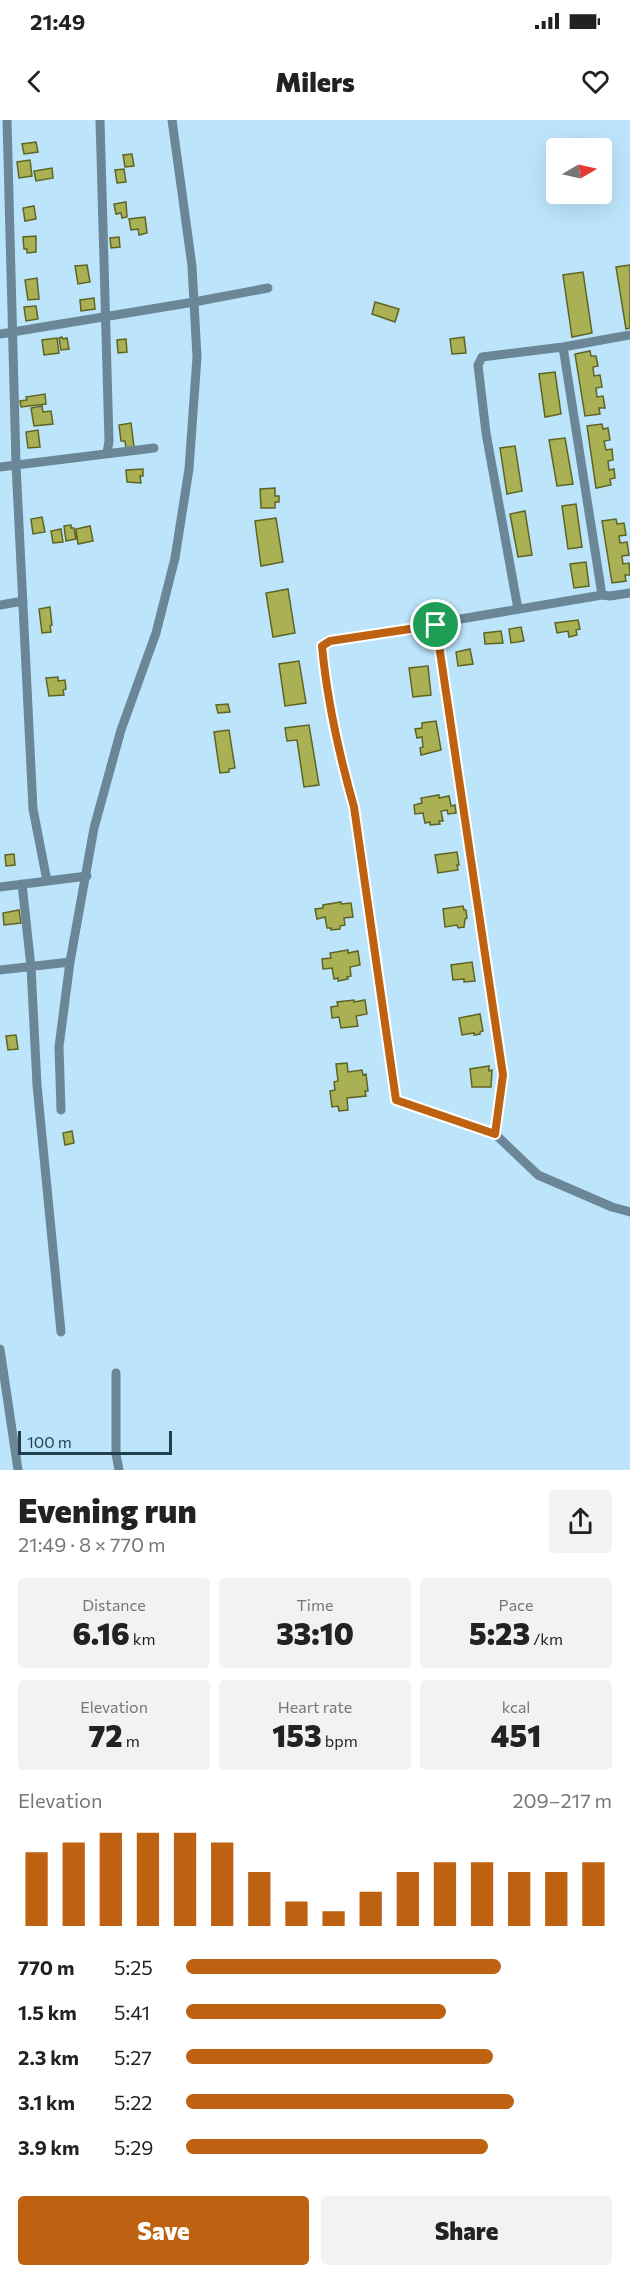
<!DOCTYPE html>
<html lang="en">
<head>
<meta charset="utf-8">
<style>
	:root { --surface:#fff; --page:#f2f2f2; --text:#222; --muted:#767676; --accent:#be6110 }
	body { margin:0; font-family:Commissioner,sans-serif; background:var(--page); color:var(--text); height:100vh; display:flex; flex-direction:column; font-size:22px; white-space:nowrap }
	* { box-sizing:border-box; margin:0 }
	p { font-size:20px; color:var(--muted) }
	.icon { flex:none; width:33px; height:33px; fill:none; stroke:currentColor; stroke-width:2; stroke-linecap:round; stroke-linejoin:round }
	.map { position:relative; height:1350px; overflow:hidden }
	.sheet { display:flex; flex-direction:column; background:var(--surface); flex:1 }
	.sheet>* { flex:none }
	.needle { width:39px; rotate:81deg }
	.controls { position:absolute; left:546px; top:18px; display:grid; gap:12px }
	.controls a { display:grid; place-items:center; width:66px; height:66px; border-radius:6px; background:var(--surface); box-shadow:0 6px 24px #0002; font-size:30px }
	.scale { position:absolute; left:18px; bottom:15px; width:154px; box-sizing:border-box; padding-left:6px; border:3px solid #223f4e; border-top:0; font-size:16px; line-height:21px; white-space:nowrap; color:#223f4e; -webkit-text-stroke:4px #bce5fc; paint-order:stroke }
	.pin { position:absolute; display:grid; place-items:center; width:51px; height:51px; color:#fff; margin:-26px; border:3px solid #fff; border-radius:50%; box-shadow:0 2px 6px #0007 }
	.round { display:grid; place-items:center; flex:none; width:63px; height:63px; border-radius:6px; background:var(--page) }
	.headline { display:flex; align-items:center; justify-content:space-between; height:102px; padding:0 18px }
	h1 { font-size:33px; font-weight:800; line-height:45px }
	.metrics { display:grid; grid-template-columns:repeat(3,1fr); gap:9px; height:102px; padding:6px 18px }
	.metrics div { display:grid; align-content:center; border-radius:6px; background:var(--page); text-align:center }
	.metrics b { font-size:30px; font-weight:800 }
	.metrics small { font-size:16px; font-weight:400 }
	.metrics p { font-size:16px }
	.chart { height:168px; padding:12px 18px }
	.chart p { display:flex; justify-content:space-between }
	.chart svg { width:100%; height:108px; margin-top:6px; stroke:var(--accent); stroke-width:6 }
	.button { display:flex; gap:12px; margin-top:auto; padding:12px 18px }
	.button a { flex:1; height:69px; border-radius:6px; background:var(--accent); color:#fff; font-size:24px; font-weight:800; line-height:69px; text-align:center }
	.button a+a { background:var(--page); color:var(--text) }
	ul { padding:0 18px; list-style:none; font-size:20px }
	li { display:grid; grid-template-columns:96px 72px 1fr; align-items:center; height:45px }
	li i { height:15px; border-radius:8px; background:var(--accent) }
	.status { display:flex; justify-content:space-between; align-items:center; height:42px; padding:0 30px; background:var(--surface); direction:ltr }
	.status svg { height:16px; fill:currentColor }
	header { display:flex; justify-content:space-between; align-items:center; height:78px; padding:0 18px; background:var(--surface); font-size:27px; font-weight:800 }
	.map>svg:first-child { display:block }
	.building { fill:#a9b154; stroke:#5f6422; stroke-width:1.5 }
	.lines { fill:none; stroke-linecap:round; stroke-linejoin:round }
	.minor { stroke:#6b8797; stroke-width:9 }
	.route-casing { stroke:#fff; stroke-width:12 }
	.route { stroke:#be6110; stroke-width:8 }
</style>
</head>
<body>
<div class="status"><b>21:49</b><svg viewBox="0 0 49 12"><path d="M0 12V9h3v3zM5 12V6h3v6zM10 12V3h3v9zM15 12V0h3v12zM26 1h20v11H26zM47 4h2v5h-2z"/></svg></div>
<header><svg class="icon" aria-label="back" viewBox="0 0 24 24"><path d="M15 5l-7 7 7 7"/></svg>Milers<svg class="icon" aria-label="heart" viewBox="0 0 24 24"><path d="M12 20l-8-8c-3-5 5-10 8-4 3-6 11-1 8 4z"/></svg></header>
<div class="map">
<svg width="630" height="1350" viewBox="0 0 630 1350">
	<rect width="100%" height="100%" fill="#bce5fc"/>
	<path class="building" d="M36,22L38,32L24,34L22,24Z
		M132,34L134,46L125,47L123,35Z
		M30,40L32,56L19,58L17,42Z
		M52,48L53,58L36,61L34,51Z
		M124,49L126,62L117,63L115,50Z
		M126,82L127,97L122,98L121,93L116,94L114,84Z
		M34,86L36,99L25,101L23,88Z
		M145,97L147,113L139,115L138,109L131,110L129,99Z
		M36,116V132L27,133V129H24L23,117Z
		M119,117L120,127L111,128L110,118Z
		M87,145L90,162L78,164L75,146Z
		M630,145V208L626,209L616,147Z
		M583,152L592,213L572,217L563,155Z
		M37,158L39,179L28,180L25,160Z
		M94,178L95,189L81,191L80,180Z
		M375,182L399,189L395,202L372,194Z
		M36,186L38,199L26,201L24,187Z
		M62,217L63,219L67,218L69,229L61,230L59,218Z
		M464,217L466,233L452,234L450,219Z
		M57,218L59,233L44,235L42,220Z
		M126,219L127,232L118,233L117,220Z
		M590,231L591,236H596L598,246L593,247L594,256L600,255L602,267L596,268L597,277L603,276L605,288H599L600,294L585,296L575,234Z
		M555,252L561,294L545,297L539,254Z
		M45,274L46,284L21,287L20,281L27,280L26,277Z
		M42,286L43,292L51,291L53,304L34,306L31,288Z
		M131,303L134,327L126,328L125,321H121L119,305Z
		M602,304L603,309L608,308L610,320L604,321L606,330L612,329L613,340L608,341L609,350L614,349L615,358L610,359L611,365L596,368L587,306Z
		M38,310L40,327L28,328L26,312Z
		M565,318L573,364L557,366L549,320Z
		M515,326L522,371L507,374L500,328Z
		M143,349V356H140L141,363L127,362L126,350Z
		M275,368V376H279V382H275V388H261L260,369Z
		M576,384L582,427L568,429L562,386Z
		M525,391L532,435L518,437L510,394Z
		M42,397L45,412L33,414L31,399Z
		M276,398L283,442L261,446L255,401Z
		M616,399L617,404L624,403L626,415L619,416L620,423L627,422L629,435L622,436L623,444L629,443L630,455H625L626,461L612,463L602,401Z
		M71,405V408H74L76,419L66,421L64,406Z
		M90,406L93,421L78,424L76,409Z
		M61,409L63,422L53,423L51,411Z
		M586,442L589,466L574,468L570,444Z
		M288,469L295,513L273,517L266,473Z
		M50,487L52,505L50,506L51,512L42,513L39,489Z
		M578,500L580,509L576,510L577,515L569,517L568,511L557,513L555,503Z
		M521,507L524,521L511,523L509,509Z
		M501,511L503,523L485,524L484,513Z
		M470,529L473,544L458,546L456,532Z
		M299,541L306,583L285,586L279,544Z
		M428,546L431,575L413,577L409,548Z
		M58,557V561L65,560L66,569L63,570L64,575L49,576L46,558Z
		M228,584L230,592L218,593L216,585Z
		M436,601L441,630L421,635L420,628L423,627L422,617L417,618L415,609L422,608V603Z
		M309,605L319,665L304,667L297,620L287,621L285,608Z
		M229,610L235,648L229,649V652L220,653L214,612Z
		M439,675V678L449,676L451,686L455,685L456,693L448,694L447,690L441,691L443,701H439L440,704L430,705V702L425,703L423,693L415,694L414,685L422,683L421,678Z
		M457,732L459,745H457L458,750L438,753L435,735Z
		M14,734L15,745L6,746L5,735Z
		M341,782V784L351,783L353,797L344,798L345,805L340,806V809L331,810V808H327L325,797L317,799L315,789L323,788V785Z
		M463,786L464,790H466L467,798L465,799L464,807L458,808L457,805L445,807L443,789Z
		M19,790L21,803L4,805L3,793Z
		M348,830V833L358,831L360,845L350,847L351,856L347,857L348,859L338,861V858L334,859L332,848L323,849L322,839L331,838L330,833Z
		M472,842L475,861L464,862V859L453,860L451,845Z
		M354,880V882L365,880L367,894L356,896L358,906L341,908L339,897L332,898L331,887L338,886L337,882Z
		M480,894L483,911L480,912V914L474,915V913L462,915L459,898Z
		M16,915L18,929L8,930L6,916Z
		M347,943L348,952L362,950L363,955L366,954L368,971H365L366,976L347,978L348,990L339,991L338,986L332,987L330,971L335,970L334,962L338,961L336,944Z
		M489,946V951L492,950L491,967H472L470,949Z
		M72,1011L74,1023L65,1025L63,1013Z"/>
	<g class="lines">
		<path class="minor" d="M7,0L16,344L33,689L47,761
			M100,0L109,321L107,333
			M0,214L194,182L268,168
			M563,227L602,475
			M0,347L154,328
			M630,473L610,476L602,475L443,502L436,505L329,521L322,526C327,581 338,635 354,687L396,980L495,1014L538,1055L612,1087L630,1092
			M0,485L23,481
			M518,489L486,313L478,245L482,237L563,227L630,215
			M436,505L503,955L495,1014
			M22,764L31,847L37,965L61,1212
			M0,767L87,756
			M0,850L70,842
			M61,990L59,927L70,842L94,708L121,610L156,513L175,438L189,349L197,237L192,146L172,0
			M0,1229L18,1350
			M116,1253V1334L119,1350"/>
	</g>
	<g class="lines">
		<g class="route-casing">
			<path id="route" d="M436,505L503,955L495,1014L396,980L354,687C339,634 327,581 322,526L330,521Z"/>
		</g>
		<use href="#route" class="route"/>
	</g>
</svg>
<div class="controls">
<a><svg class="needle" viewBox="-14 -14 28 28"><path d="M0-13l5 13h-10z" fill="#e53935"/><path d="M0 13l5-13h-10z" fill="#767676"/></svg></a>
</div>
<div class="scale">100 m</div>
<div class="pin" style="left:436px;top:505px;background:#1e9e55"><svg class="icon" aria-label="arrive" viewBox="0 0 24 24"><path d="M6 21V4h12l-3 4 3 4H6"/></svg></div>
</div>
<section class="sheet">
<div class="headline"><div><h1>Evening run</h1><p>21:49 · 8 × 770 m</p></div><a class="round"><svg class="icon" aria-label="share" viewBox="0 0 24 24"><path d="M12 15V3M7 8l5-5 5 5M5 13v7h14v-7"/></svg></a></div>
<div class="metrics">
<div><p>Distance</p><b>6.16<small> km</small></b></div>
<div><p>Time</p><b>33:10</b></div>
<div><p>Pace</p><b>5:23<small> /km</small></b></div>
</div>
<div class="metrics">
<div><p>Elevation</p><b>72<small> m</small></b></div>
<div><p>Heart rate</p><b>153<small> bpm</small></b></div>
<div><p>kcal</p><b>451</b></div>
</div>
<div class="chart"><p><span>Elevation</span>209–217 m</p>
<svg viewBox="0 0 160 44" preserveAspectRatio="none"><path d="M5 44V14M15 44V10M25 44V6M35 44V6M45 44V6M55 44V10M65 44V22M75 44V34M85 44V38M95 44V30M105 44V22M115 44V18M125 44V18M135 44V22M145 44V22M155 44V18"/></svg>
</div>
<ul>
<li><b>770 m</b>5:25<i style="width:74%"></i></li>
<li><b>1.5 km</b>5:41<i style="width:61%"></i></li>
<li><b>2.3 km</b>5:27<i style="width:72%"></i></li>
<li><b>3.1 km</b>5:22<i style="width:77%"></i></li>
<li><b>3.9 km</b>5:29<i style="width:71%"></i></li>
</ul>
<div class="button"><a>Save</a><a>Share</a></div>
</section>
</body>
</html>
